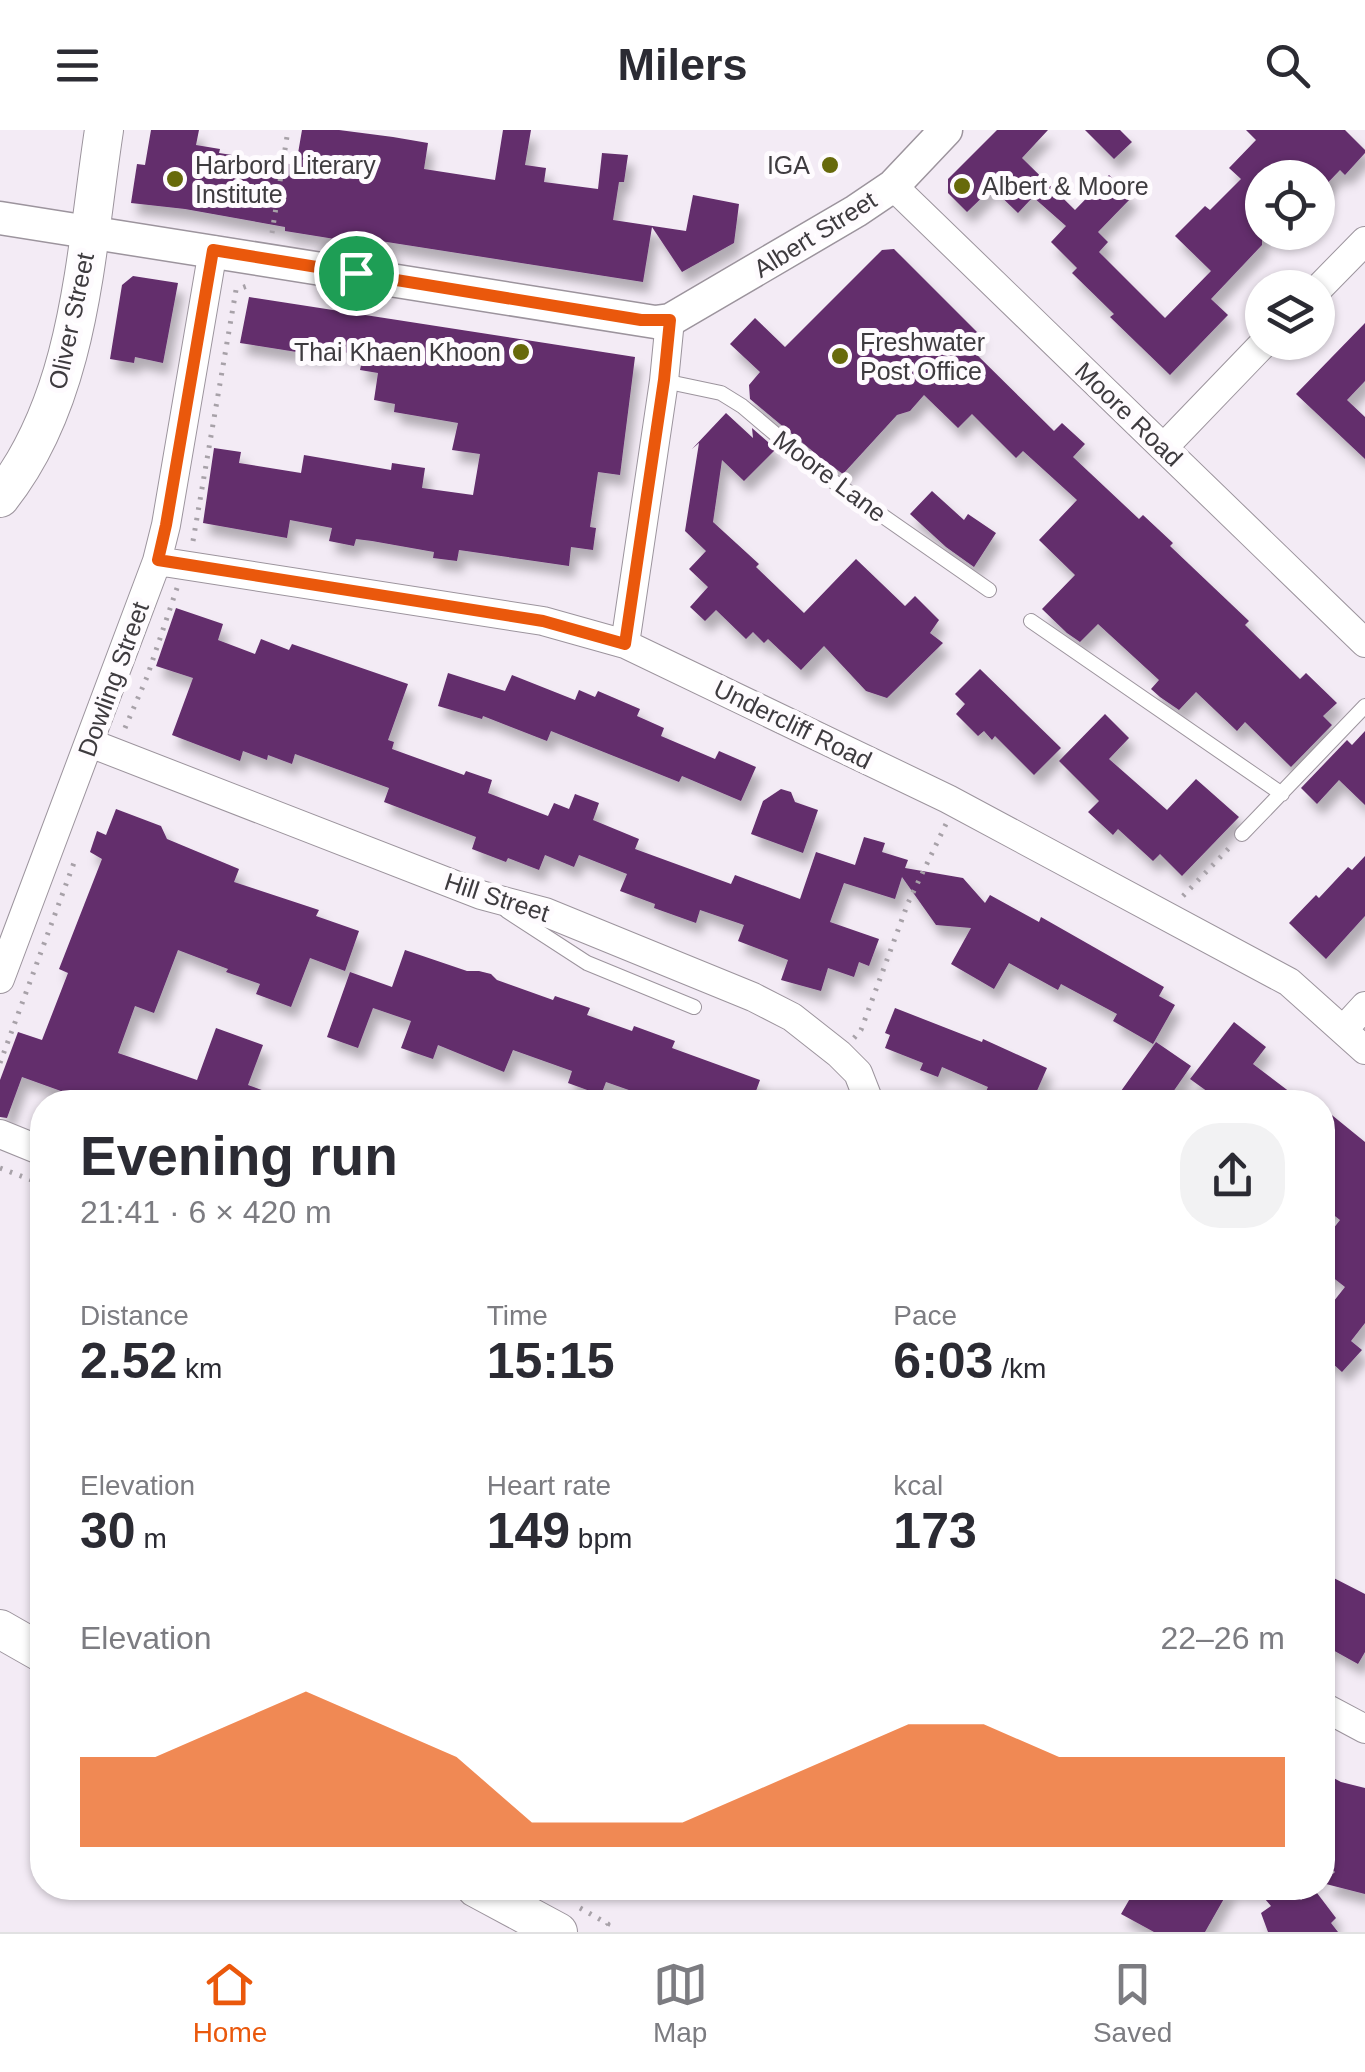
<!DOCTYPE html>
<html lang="en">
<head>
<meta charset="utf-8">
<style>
	:root { --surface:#fff; --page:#f2f2f3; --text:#2b2b33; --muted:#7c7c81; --line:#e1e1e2; --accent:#ea580c }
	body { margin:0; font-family:Helvetica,sans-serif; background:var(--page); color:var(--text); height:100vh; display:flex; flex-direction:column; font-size:38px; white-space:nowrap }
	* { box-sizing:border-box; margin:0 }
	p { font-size:32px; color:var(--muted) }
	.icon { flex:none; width:55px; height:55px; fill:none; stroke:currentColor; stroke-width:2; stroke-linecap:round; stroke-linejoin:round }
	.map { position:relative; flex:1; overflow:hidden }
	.details { position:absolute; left:30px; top:960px; width:1305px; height:810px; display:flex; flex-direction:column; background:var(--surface); border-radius:40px; box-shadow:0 2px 8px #0004 }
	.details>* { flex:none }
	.tools { position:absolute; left:1245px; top:30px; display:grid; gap:20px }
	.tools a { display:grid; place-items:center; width:90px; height:90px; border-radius:50%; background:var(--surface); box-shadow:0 2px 8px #0004; font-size:50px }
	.pin { position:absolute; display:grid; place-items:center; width:85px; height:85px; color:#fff; margin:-42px; border:5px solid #fff; border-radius:50%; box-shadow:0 2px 10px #0007 }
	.round { display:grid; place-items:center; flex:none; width:105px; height:105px; border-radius:40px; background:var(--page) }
	.summary { display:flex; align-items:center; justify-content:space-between; height:170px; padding:0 50px }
	h1 { font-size:55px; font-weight:700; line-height:75px }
	.stats { display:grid; grid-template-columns:repeat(3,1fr); gap:15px; height:170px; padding:10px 50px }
	.stats div { display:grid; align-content:center }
	.stats b { font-size:50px; font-weight:700 }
	.stats small { font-size:28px; font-weight:400 }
	.stats p { font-size:28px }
	.chart { height:280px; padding:20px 50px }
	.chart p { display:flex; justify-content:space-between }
	.chart svg { width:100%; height:180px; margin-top:10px; fill:var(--accent); opacity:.7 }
	header { display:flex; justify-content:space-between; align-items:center; height:130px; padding:0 50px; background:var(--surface); font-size:45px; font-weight:700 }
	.tabs { display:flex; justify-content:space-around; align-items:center; height:140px; border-top:2px solid var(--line); background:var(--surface); font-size:28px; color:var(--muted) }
	.tabs a { display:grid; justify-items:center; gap:5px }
	.tabs .current { color:var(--accent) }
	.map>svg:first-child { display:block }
	.building { fill:#632d6c; filter:url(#shadow) }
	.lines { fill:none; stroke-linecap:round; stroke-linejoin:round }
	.service-casing { stroke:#9c949d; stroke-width:16 }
	.minor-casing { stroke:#9c949d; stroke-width:30 }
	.tertiary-casing { stroke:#9c949d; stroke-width:35 }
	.secondary-casing { stroke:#9c949d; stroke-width:40 }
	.path { stroke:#a7a1a8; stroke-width:5; stroke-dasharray:2.5 8; stroke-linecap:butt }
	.service { stroke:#fff; stroke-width:14 }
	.minor { stroke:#fff; stroke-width:28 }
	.tertiary { stroke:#fff; stroke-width:32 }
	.secondary { stroke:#fff; stroke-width:38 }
	.route-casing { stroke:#fff; stroke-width:20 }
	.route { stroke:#ea580c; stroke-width:12 }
	.poi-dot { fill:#676a0b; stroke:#fefbfe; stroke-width:4 }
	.labels { text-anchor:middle; stroke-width:10; stroke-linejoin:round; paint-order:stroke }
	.poi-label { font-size:25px; fill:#3e3b3f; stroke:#fefbfe; text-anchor:start }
	.street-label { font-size:25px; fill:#3e3b3f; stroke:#fefbfe }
</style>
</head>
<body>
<header><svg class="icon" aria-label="menu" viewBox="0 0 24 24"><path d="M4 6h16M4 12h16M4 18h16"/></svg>Milers<svg class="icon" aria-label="search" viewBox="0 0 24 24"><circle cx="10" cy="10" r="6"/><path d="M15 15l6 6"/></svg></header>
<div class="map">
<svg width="1365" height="1802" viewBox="0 0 1365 1802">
	<defs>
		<filter id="shadow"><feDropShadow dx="6" dy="11" stdDeviation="5" flood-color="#0004"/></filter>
	</defs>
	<rect width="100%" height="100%" fill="#f3ebf5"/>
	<path class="building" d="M151,0H199L196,15L220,19L219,23L296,35L302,0H339L393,7L428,13L424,39L495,50L503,0H531L525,35L546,38L544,52L598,59L602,23L628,25L624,52H619L613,90L686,101L693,65L739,74L734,113L682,142L652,97L643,152L342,105L341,110L285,101V97L185,79L131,73L137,34L145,35Z
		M997,0H1048L1022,28L1075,80L1109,45L1132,67L1098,102L1108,112L1099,122L1165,188L1211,141L1175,106L1205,76L1210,80L1241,49L1229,38L1256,10L1246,0H1345L1365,20V23L1345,45L1340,40L1318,63V48H1262V115L1211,169L1228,185L1170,245L1110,187L1114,184L1072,143L1077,138L1051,112L1066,96L1033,67L1018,83L992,58L967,82L948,63V49Z
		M1085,0H1120L1132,12L1114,29Z
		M894,119L980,205L969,217L1054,301L1062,293L1085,314L1073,327L1139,389L1143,385L1173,413L1170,416L1249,491L1245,495L1300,549L1306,543L1337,573L1323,586L1332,595L1291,637L1245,592L1237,601L1196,562L1179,580L1160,567L1151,559L1159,550L1098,494L1080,512L1067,503L1042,479L1075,445L1039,410L1077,370L1023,321L1016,328L972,284L958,298L924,265L910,281L897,285L843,344L822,329L750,269L749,255L760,242L730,214L755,188L785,217L882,120Z
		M133,146L178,153L163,233L135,227L134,233L110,229L122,155Z
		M249,167L635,227L620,345L598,342L590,397L596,398L593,420L571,417L569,436L459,420L457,431L433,428L434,422L372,411L356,409L354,416L329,411L332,398L290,390L287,408L203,393L214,318L241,322L239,333L301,343L304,325L391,340L392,333L425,338L422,358L473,365L480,324L452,320L458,293L394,282L395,274L374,270L378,243L360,240L363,226L323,218L322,226L240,213Z
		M1365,193V251L1347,270L1365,287V329L1296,264Z
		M726,283L753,308L752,298L776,319L744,351L722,330L713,392L759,434L756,437L804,483L856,429L905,476L915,466L939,490L930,503L943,513L887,568L866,561L824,516L801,540L768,509L764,513L753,502L746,509L716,480L705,491L690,477L708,457L689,439L706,421L685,401L699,313L692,319Z
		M932,361L964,390L968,384L996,403L974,437L946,417L910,384Z
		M176,478L223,494L218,510L255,524L261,509L289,520L292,514L408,554L388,610L394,612L392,619L464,645L466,641L492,650L488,663L548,686L554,673L569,679L575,664L599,673L593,690L639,709L635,719L731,754L735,745L800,769L816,722L855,735L864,707L885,713L882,722L908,730L905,738L963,748L985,773L990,765L1039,792L1041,787L1164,857L1159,866L1175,875L1153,914L1113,891L1117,884L1061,854L1058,860L1009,833L994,859L951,834L971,798L936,795L902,747L895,769L844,753L830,792L879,809L869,836L859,832L854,847L828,838L821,861L781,850L788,830L738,811L744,795L700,780L696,793L654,778L655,774L620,761L627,744L579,725L574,737L545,725L539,740L508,728L506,732L472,719L476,707L384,672L389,658L295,624L292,634L268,625L267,630L243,621L240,631L172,605L193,548L156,536Z
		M980,539L1061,618L1034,645L995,606L992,610L984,601L978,606L956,584L965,574L955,564Z
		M448,543L505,561L512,545L575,570L579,560L595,567L598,561L640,579L637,586L664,598L661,606L715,629L719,621L756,637L741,671L682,646L679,652L551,601L547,611L483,586L482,589L438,576Z
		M1105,584L1129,608L1109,629L1167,680L1196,649L1239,687L1182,746L1160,724L1153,731L1118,699L1113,705L1088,682L1099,671L1059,631Z
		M1365,601V675L1339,650L1317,674L1301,658L1347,610L1352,615Z
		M781,659L791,662L795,672L818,680L803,723L751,704L763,671Z
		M116,679L161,696L167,709L239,739L234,752L319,780L316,786L359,801L345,841L310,828L291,877L256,864L260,854L226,842L228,839L178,820L154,883L135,876L118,923L197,950L216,898L263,915L248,955L289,970L288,972H69L72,965L22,947L7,988L0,987V950L18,902L42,910L68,843L59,839L102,729L90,722L97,701L106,705Z
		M1365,726V786L1326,829L1289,793L1316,765L1319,768L1348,737L1352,740Z
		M405,820L467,841H479L491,844L497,850L553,870L555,866L590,878L587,885L632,901L634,896L675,911L672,918L760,950L752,972H663L606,952L601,965L568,953L572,941L513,920L504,942L438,915L433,929L401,918L411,891L373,878L358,918L327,907L350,842L392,857Z
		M895,878L982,912L983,909L1047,938L1032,972H981L988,957L942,937L938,947L920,940L923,933L885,918L890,905L885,903Z
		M1234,892L1266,917L1253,934L1303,972H1222L1190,949Z
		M1156,912L1191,936L1166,972H1138L1121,961Z
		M1322,977L1365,1012V1193L1351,1211L1362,1220L1342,1242L1322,1224V1186L1345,1157L1322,1139V1113L1340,1090L1322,1076Z
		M1322,1442L1365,1464V1522L1358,1534L1322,1514Z
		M1328,1645L1341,1652L1365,1658V1764L1322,1753L1335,1742L1322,1729V1658Z
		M1136,1758H1230L1205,1802H1154L1121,1784Z
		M1278,1758H1291L1301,1770L1314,1759L1336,1788L1331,1793L1338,1802H1268L1261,1783L1271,1776L1265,1769Z"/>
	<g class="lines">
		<g class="service-casing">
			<path id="service" d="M664,251L721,263L742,276L824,345L989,460
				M1031,491L1282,664
				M1242,704L1365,576
				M507,781L587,833L694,877"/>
		</g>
		<g class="minor-casing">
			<path id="minor" d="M893,56L1365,513
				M1318,159L1365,111
				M1164,317L1265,212
				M157,431L543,491L625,514L948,669L1289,852L1365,920
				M625,514L664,251L670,190
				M90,613L481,765L545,782L753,867L792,887L839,924L858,943L867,966L866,972
				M0,849L157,431L166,395L213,120
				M1344,899L1365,876
				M0,1004L42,1021
				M1322,1576L1365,1599"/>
		</g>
		<g class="tertiary-casing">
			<path id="tertiary" d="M0,88L655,192L670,190L856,81L893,56L946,0"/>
		</g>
		<g class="secondary-casing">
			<path id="secondary" d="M0,368C81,266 85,124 104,0
				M0,1499L42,1523
				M476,1758L558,1802"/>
		</g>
		<path class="path" d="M272,103L288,0
			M193,411L236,160L247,156
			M125,598L147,547L177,458
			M1183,766L1231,716
			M854,908L861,900L908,773L946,694
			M0,933L75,730
			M0,1038L42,1054
			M36,1483L42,1469
			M580,1778L608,1794L604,1802"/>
		<use href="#service" class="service"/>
		<use href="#minor" class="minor"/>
		<use href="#tertiary" class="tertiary"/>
		<use href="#secondary" class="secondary"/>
	</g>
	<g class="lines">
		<g class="route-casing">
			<path id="route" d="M213,120L641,190H670L664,250L625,514L543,491L158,430L166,395Z"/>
		</g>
		<use href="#route" class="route"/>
	</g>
	<g class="poi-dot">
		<circle cx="830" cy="35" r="10"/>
		<circle cx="175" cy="49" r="10"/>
		<circle cx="962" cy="56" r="10"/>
		<circle cx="521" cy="222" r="10"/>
		<circle cx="840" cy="226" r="10"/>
	</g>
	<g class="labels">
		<g class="poi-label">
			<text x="195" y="44">Harbord Literary<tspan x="195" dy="29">Institute</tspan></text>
			<text x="810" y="44" text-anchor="end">IGA</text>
			<text x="982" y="65">Albert &amp; Moore</text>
			<text x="860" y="221">Freshwater<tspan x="860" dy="29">Post Office</tspan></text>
			<text x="501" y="231" text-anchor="end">Thai Khaen Khoon</text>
		</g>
		<g class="street-label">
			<text transform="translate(815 104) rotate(-32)" y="9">Albert Street</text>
			<text transform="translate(71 191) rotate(-78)" y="9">Oliver Street</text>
			<text transform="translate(1129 284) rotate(44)" y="9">Moore Road</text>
			<text transform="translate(830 346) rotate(37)" y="9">Moore Lane</text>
			<text transform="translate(113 549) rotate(-70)" y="9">Dowling Street</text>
			<text transform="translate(793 594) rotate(26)" y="9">Undercliff Road</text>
			<text transform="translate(497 767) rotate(18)" y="9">Hill Street</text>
		</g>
	</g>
</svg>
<div class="tools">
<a><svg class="icon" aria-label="locate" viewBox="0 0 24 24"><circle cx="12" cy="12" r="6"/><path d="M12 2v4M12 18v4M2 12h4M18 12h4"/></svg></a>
<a><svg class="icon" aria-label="layers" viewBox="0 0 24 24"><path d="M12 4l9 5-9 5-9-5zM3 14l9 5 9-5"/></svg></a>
</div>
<div class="pin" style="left:356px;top:143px;background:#1e9e55"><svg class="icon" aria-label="arrive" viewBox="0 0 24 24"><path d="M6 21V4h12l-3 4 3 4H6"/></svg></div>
<section class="details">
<div class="summary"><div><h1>Evening run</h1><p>21:41 · 6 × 420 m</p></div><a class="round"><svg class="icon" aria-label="share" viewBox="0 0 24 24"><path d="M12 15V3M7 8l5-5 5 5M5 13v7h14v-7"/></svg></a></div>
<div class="stats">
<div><p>Distance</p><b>2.52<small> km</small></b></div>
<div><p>Time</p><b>15:15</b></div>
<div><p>Pace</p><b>6:03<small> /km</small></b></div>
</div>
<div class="stats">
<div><p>Elevation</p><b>30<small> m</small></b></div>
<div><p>Heart rate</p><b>149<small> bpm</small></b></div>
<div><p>kcal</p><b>173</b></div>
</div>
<div class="chart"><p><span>Elevation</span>22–26 m</p>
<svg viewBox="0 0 160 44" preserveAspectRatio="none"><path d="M0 44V22L10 22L20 14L30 6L40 14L50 22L60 38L70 38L80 38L90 30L100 22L110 14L120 14L130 22L140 22L150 22L160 22V44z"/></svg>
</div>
</section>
</div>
<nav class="tabs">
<a class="current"><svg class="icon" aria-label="home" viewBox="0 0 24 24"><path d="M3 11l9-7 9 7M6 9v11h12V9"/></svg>Home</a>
<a><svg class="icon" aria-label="map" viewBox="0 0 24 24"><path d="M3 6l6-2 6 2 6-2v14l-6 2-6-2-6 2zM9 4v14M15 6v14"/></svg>Map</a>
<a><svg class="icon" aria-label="saved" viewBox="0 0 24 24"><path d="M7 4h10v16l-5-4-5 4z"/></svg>Saved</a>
</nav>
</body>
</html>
